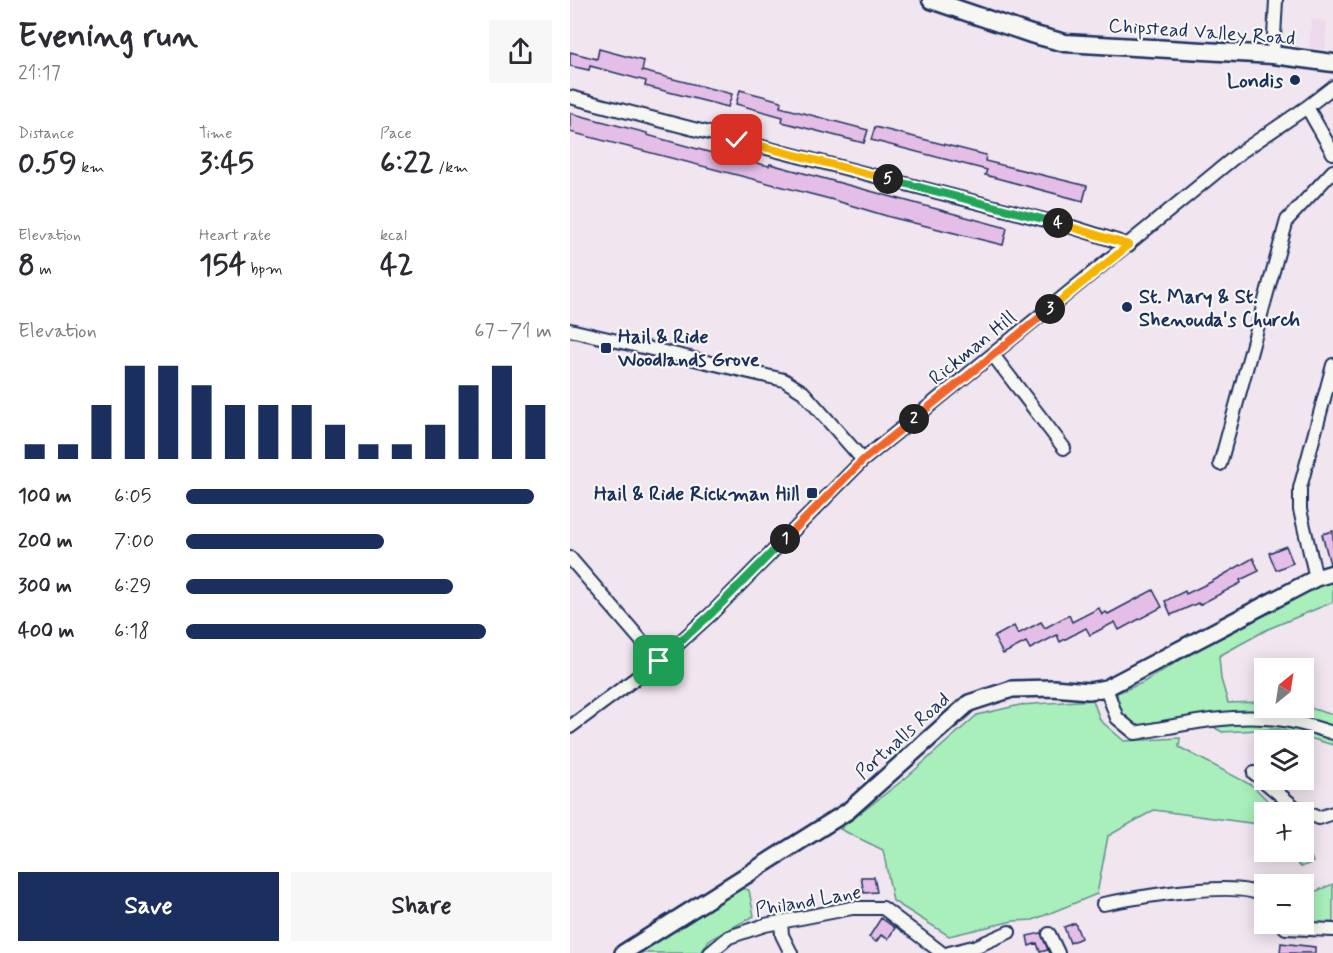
<!DOCTYPE html>
<html lang="en">
<head>
<meta charset="utf-8">
<style>
	:root { --surface:#fff; --page:#f7f7f7; --text:#2b2b33; --muted:#7c7c81; --accent:#1b2f5e }
	body { margin:0; font-family:Mynerve,sans-serif; background:var(--page); color:var(--text); height:100vh; display:flex; flex-direction:column; font-size:22px; white-space:nowrap }
	* { box-sizing:border-box; margin:0 }
	p { font-size:20px; color:var(--muted) }
	.icon { flex:none; width:33px; height:33px; fill:none; stroke:currentColor; stroke-width:2; stroke-linecap:round; stroke-linejoin:round }
	.map { position:relative; flex:1; overflow:hidden }
	.details { display:flex; flex-direction:column; background:var(--surface); width:570px }
	.details>* { flex:none }
	.needle { width:39px; rotate:30deg }
	.controls { position:absolute; left:684px; top:658px; display:grid; gap:12px }
	.controls a { display:grid; place-items:center; width:60px; height:60px; border-radius:0px; background:var(--surface); box-shadow:0 3px 15px #0003; font-size:30px }
	.pin { position:absolute; display:grid; place-items:center; width:51px; height:51px; color:#fff; margin:-26px; border-radius:12px; box-shadow:0 3px 9px #0006 }
	.km { position:absolute; width:30px; height:30px; margin:-15px; border-radius:50%; background:#222; color:#fff; font-size:16px; line-height:30px; text-align:center }
	.round { display:grid; place-items:center; flex:none; width:63px; height:63px; border-radius:0px; background:var(--page) }
	.summary { display:flex; align-items:center; justify-content:space-between; height:102px; padding:0 18px }
	h1 { font-size:33px; font-weight:700; line-height:45px }
	.figures { display:grid; grid-template-columns:repeat(3,1fr); gap:9px; height:102px; padding:6px 18px }
	.figures div { display:grid; align-content:center }
	.figures b { font-size:30px; font-weight:700 }
	.figures small { font-size:16px; font-weight:400 }
	.figures p { font-size:16px }
	.chart { height:168px; padding:12px 18px }
	.chart p { display:flex; justify-content:space-between }
	.chart svg { width:100%; height:108px; margin-top:6px; stroke:var(--accent); stroke-width:6 }
	.primary-button { display:flex; gap:12px; margin-top:auto; padding:12px 18px }
	.primary-button a { flex:1; height:69px; border-radius:0px; background:var(--accent); color:#fff; font-size:24px; font-weight:700; line-height:69px; text-align:center }
	.primary-button a+a { background:var(--page); color:var(--text) }
	ul { padding:0 18px; list-style:none; font-size:20px }
	li { display:grid; grid-template-columns:96px 72px 1fr; align-items:center; height:45px }
	li i { height:15px; border-radius:8px; background:var(--accent) }
	main { display:flex; flex:1; min-height:0 }
	.map>svg:first-child { display:block }
	.built { fill:#edd9ed }
	.green { fill:#a9efbb; stroke:#628f8c; stroke-width:1.5 }
	.building { fill:#e5bee7; stroke:#1b2f5e; stroke-width:1.5 }
	.lines { fill:none; stroke-linecap:round; stroke-linejoin:round }
	.minor-casing { stroke:#1b2f5e; stroke-width:16 }
	.tertiary-casing { stroke:#1b2f5e; stroke-width:20 }
	.secondary-casing { stroke:#1b2f5e; stroke-width:21 }
	.minor { stroke:#f6f6f2; stroke-width:12 }
	.tertiary { stroke:#f6f6f2; stroke-width:15 }
	.secondary { stroke:#f6f6f2; stroke-width:16 }
	.split-1-casing { stroke:#fff; stroke-width:12 }
	.split-2-casing { stroke:#fff; stroke-width:12 }
	.split-3-casing { stroke:#fff; stroke-width:12 }
	.split-4-casing { stroke:#fff; stroke-width:12 }
	.split-5-casing { stroke:#fff; stroke-width:12 }
	.split-6-casing { stroke:#fff; stroke-width:12 }
	.split-1 { stroke:#22a559; stroke-width:8 }
	.split-2 { stroke:#f0652b; stroke-width:8 }
	.split-3 { stroke:#f0652b; stroke-width:8 }
	.split-4 { stroke:#f5b400; stroke-width:8 }
	.split-5 { stroke:#22a559; stroke-width:8 }
	.split-6 { stroke:#f5b400; stroke-width:8 }
	.poi-dot { fill:#1b2f5e; stroke:#f6f6f2; stroke-width:2 }
	.labels { text-anchor:middle; stroke-width:4.5; stroke-linejoin:round; paint-order:stroke }
	.street-label { font-size:20px; fill:#1b2f5e; stroke:#f6f6f2 }
	.poi-label { font-size:20px; font-weight:bold; fill:#1b2f5e; stroke:#f6f6f2; text-anchor:end }
</style>
</head>
<body>
<main>
<section class="details">
<div class="summary"><div><h1>Evening run</h1><p>21:17</p></div><a class="round"><svg class="icon" aria-label="share" viewBox="0 0 24 24"><path d="M12 15V3M7 8l5-5 5 5M5 13v7h14v-7"/></svg></a></div>
<div class="figures">
<div><p>Distance</p><b>0.59<small> km</small></b></div>
<div><p>Time</p><b>3:45</b></div>
<div><p>Pace</p><b>6:22<small> /km</small></b></div>
</div>
<div class="figures">
<div><p>Elevation</p><b>8<small> m</small></b></div>
<div><p>Heart rate</p><b>154<small> bpm</small></b></div>
<div><p>kcal</p><b>42</b></div>
</div>
<div class="chart"><p><span>Elevation</span>67–71 m</p>
<svg viewBox="0 0 160 44" preserveAspectRatio="none"><path d="M5 44V38M15 44V38M25 44V22M35 44V6M45 44V6M55 44V14M65 44V22M75 44V22M85 44V22M95 44V30M105 44V38M115 44V38M125 44V30M135 44V14M145 44V6M155 44V22"/></svg>
</div>
<ul>
<li><b>100 m</b>6:05<i style="width:95%"></i></li>
<li><b>200 m</b>7:00<i style="width:54%"></i></li>
<li><b>300 m</b>6:29<i style="width:73%"></i></li>
<li><b>400 m</b>6:18<i style="width:82%"></i></li>
</ul>
<div class="primary-button"><a>Save</a><a>Share</a></div>
</section>
<div class="map">
<svg width="763" height="953" viewBox="0 0 763 953">
	<rect width="100%" height="100%" fill="#f1e5ef"/>
	<filter id="ink" filterUnits="userSpaceOnUse"><feTurbulence type="fractalNoise" baseFrequency=".0167" numOctaves="2"/><feDisplacementMap in="SourceGraphic" scale="12" xChannelSelector="R" yChannelSelector="G"/><feConvolveMatrix kernelMatrix="1 2 1 2 8 2 1 2 1" color-interpolation-filters="sRGB"/></filter>
	<g filter="url(#ink)">
		<path class="built" d="M742,19L757,21L755,49L739,48Z"/>
		<path class="green" d="M763,573V602L698,629L649,656L651,679L658,703L694,702V708H734V706L763,715V745L709,729L652,732L630,719L567,728L549,715L547,693L572,683L746,578Z
			M523,700L530,720L554,741L610,738L609,747L683,786L710,813H694V832L687,824L584,810L538,836L527,894L463,920L443,921L379,936L323,901L313,850L270,829L337,777L407,715L450,705Z
			M734,837L743,862L731,867L715,852H734Z
			M763,884V922L717,926L734,924V896Z
			M171,888L179,890L184,916L139,940L131,953H70Z"/>
		<path class="building" d="M29,49L74,61L72,71L162,94L158,107L75,86L76,81L20,66L19,70L0,66V52L27,59Z
			M170,90L211,101L210,107L298,130L294,143L212,122L213,117L166,104Z
			M0,113L77,133V135L142,153L199,166L200,164L437,228L433,245L320,217L260,199L0,132Z
			M305,127L416,155L415,161L517,186L513,201L415,175L417,170L301,140Z
			M763,531V564H760L752,534Z
			M716,546L723,563L706,570L699,553Z
			M683,558L689,571L670,580L671,583L629,605L628,603L601,615L595,601L615,591L616,594L641,582Z
			M583,590L592,607L549,630L545,622L520,635L516,628L490,642L487,635L460,649L456,642L433,654L424,637L444,626L448,634L471,622L475,628L499,615L502,622L529,608L532,615L536,612L538,614Z
			M291,877H304L307,892L294,893Z
			M311,918L325,928L318,939L311,935L306,942L299,937Z
			M505,923L511,938L500,943L494,927Z
			M471,933L478,950L470,952L467,943L459,946L457,936Z
			M711,943L745,947V953H710Z"/>
		<g class="lines">
			<g class="minor-casing">
				<path id="minor" d="M703,55L706,0
					M0,97L502,227L559,245
					M737,107L763,153
					M0,330L214,380L233,392L293,460
					M423,355L494,448
					M650,464L717,220L763,171
					M0,558L89,661
					M746,578L730,510V488L763,365
					M536,688L547,718L565,733C608,726 651,715 695,718C718,719 741,726 763,733
					M0,727L89,661L142,613L293,460L671,152L737,107L763,87
					M684,773L727,809L749,818L763,813
					M533,904C564,898 672,878 694,897
					M211,922L212,935L221,953
					M711,924L716,928L763,930
					M479,934L488,953
					M140,953L159,937L195,925L282,908H313L372,953
					M379,953L407,946L439,932"/>
			</g>
			<g class="tertiary-casing">
				<path id="tertiary" d="M53,953L278,811L399,703L442,689L483,688L519,691L536,688L746,578L763,573"/>
			</g>
			<g class="secondary-casing">
				<path id="secondary" d="M361,0L461,34L495,43L703,55L763,63"/>
			</g>
			<use href="#minor" class="minor"/>
			<use href="#tertiary" class="tertiary"/>
			<use href="#secondary" class="secondary"/>
		</g>
	</g>
	<g class="lines" filter="url(#ink)">
		<g class="split-1-casing">
			<path id="split-1" d="M89,661L142,613L215,539"/>
		</g>
		<g class="split-2-casing">
			<path id="split-2" d="M215,539L293,460L344,419"/>
		</g>
		<g class="split-3-casing">
			<path id="split-3" d="M344,419L480,309"/>
		</g>
		<g class="split-4-casing">
			<path id="split-4" d="M480,309L559,245L488,223"/>
		</g>
		<g class="split-5-casing">
			<path id="split-5" d="M318,179L488,223"/>
		</g>
		<g class="split-6-casing">
			<path id="split-6" d="M167,140L318,179"/>
		</g>
		<use href="#split-1" class="split-1"/>
		<use href="#split-2" class="split-2"/>
		<use href="#split-3" class="split-3"/>
		<use href="#split-4" class="split-4"/>
		<use href="#split-5" class="split-5"/>
		<use href="#split-6" class="split-6"/>
	</g>
	<g class="poi-dot">
		<circle cx="725" cy="80" r="6"/>
		<circle cx="557" cy="307" r="6"/>
		<rect x="30" y="342" width="12" height="12" rx="3"/>
		<rect x="236" y="487" width="12" height="12" rx="3"/>
	</g>
	<g class="labels">
		<g class="street-label">
			<text transform="translate(632 31) rotate(4)" y="7">Chipstead Valley Road</text>
			<text transform="translate(402 347) rotate(-39)" y="7">Rickman Hill</text>
			<text transform="translate(332 735) rotate(-42)" y="7">Portnalls Road</text>
			<text transform="translate(238 900) rotate(-10)" y="7">Philand Lane</text>
		</g>
		<g class="poi-label">
			<text x="713" y="87">Londis</text>
			<text x="569" y="303" text-anchor="start">St. Mary &amp; St.<tspan x="569" dy="23">Shenouda's Church</tspan></text>
			<text x="48" y="343" text-anchor="start">Hail &amp; Ride<tspan x="48" dy="23">Woodlands Grove</tspan></text>
			<text x="230" y="500">Hail &amp; Ride Rickman Hill</text>
		</g>
	</g>
</svg>
<div class="controls">
<a><svg class="needle" viewBox="-14 -14 28 28"><path d="M0-13l5 13h-10z" fill="#e53935"/><path d="M0 13l5-13h-10z" fill="#7c7c81"/></svg></a>
<a><svg class="icon" aria-label="layers" viewBox="0 0 24 24"><path d="M12 4l9 5-9 5-9-5zM3 14l9 5 9-5"/></svg></a>
<a>+</a>
<a>−</a>
</div>
<div class="pin" style="left:89px;top:661px;background:#1e9e55"><svg class="icon" aria-label="arrive" viewBox="0 0 24 24"><path d="M6 21V4h12l-3 4 3 4H6"/></svg></div>
<div class="pin" style="left:167px;top:140px;background:#d93025"><svg class="icon" aria-label="check" viewBox="0 0 24 24"><path d="M5 12l5 5 9-10"/></svg></div>
<b class="km" style="left:215px;top:539px">1</b>
<b class="km" style="left:344px;top:419px">2</b>
<b class="km" style="left:480px;top:309px">3</b>
<b class="km" style="left:488px;top:223px">4</b>
<b class="km" style="left:318px;top:179px">5</b>
</div>
</main>
</body>
</html>
